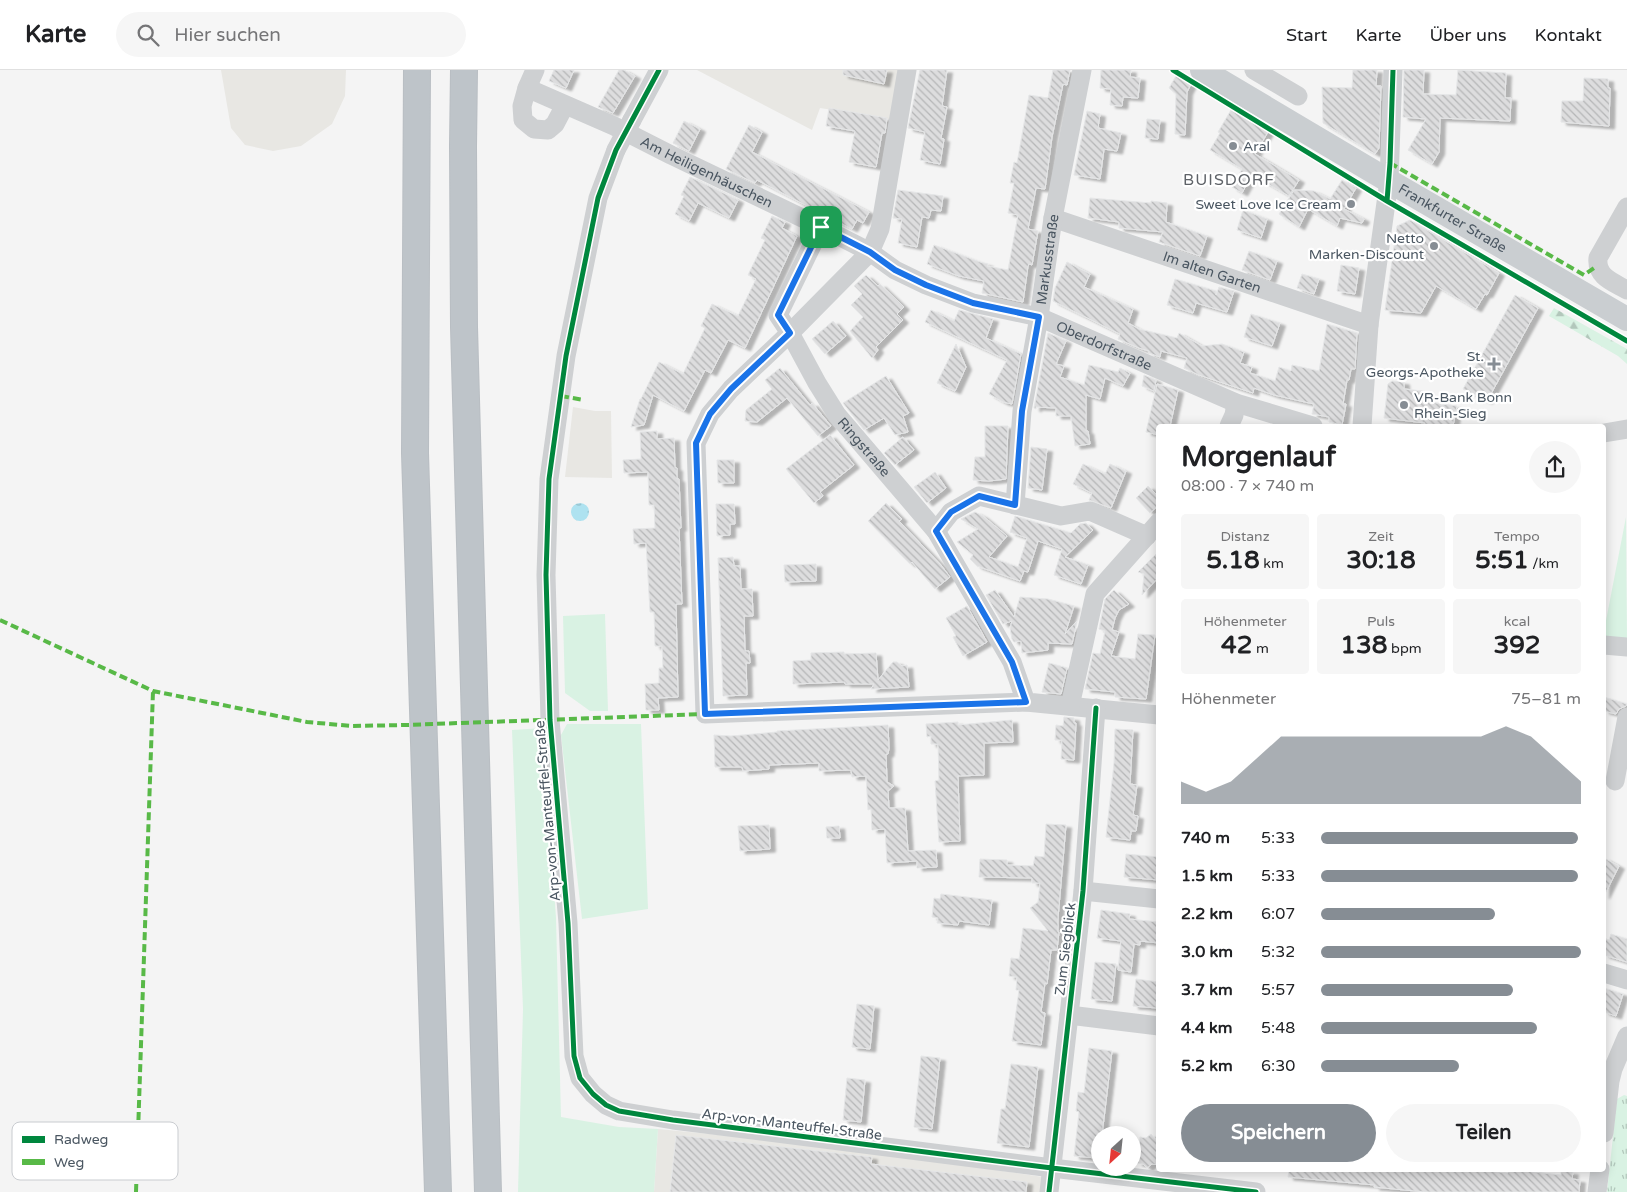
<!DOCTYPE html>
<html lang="de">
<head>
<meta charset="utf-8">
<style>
	:root { --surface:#fff; --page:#f6f6f6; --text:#202124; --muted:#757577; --line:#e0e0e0; --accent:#868d94 }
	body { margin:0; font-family:"Varela Round",sans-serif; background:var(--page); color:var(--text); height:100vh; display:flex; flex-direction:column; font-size:19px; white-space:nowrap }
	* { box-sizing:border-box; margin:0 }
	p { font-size:16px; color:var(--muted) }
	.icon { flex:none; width:28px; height:28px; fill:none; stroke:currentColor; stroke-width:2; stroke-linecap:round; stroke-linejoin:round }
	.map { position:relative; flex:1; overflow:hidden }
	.side { position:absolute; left:1156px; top:354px; width:450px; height:748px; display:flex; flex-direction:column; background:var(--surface); border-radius:5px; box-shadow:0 2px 12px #0003 }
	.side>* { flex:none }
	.needle { width:32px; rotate:207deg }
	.buttons { position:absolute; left:1091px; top:1056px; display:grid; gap:10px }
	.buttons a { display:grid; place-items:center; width:50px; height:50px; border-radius:50%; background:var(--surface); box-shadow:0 2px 12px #0003; font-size:25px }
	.pin { position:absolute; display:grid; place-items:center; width:42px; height:42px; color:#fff; margin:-21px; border-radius:10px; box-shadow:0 2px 8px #0006 }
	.round { display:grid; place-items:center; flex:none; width:52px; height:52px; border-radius:26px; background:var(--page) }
	.overview { display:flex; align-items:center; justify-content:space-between; height:85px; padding:0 25px }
	h1 { font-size:28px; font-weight:700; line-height:38px }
	.stats { display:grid; grid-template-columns:repeat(3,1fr); gap:8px; height:85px; padding:5px 25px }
	.stats div { display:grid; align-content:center; border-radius:5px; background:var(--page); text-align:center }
	.stats b { font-size:25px; font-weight:700 }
	.stats small { font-size:14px; font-weight:400 }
	.stats p { font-size:14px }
	.chart { height:140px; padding:10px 25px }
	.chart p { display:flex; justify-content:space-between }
	.chart svg { width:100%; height:90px; margin-top:5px; fill:var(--accent); opacity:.7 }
	.button { display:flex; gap:10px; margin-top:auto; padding:10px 25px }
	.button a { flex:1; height:58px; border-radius:30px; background:var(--accent); color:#fff; font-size:20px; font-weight:700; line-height:58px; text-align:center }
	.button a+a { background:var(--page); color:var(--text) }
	ul { padding:0 25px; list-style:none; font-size:16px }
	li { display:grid; grid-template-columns:80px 60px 1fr; align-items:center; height:38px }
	li i { height:12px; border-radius:6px; background:var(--accent) }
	header { display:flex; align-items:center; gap:30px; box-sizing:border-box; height:70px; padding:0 25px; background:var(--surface); border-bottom:1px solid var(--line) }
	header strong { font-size:24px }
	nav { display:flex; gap:28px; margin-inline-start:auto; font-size:18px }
	.search { width:350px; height:45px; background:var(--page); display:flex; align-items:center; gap:12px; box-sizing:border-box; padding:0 18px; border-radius:28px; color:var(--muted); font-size:19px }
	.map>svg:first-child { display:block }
	.commercial { fill:#e8e7e3 }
	.grass { fill:#d9f2e3 }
	.forest { fill:url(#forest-firs) }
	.park { fill:url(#park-tufts) }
	.water { fill:url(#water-ripples) }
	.building { fill:url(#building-back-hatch); stroke:#e5e6e7; filter:url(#shadow) }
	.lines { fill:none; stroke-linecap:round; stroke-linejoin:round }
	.highway-casing { stroke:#b9bec3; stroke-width:28 }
	.minor { stroke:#ced0d2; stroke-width:19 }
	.major { stroke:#caced1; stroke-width:24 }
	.highway { stroke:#bec4c9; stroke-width:26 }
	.minor-bridge { stroke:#ced0d2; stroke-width:19 }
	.quiet { stroke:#58b947; stroke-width:4; stroke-dasharray:8 4; stroke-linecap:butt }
	.cycleway-casing { stroke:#fff; stroke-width:8 }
	.cycleway { stroke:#00873e; stroke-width:5 }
	.route-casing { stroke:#fff; stroke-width:10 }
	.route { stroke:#1a73e8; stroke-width:6 }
	.poi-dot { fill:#868d94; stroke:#fff; stroke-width:2 }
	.labels { text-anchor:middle; stroke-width:4.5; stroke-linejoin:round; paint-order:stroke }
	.poi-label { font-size:14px; fill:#4a5661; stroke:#fff; text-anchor:end }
	.street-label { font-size:14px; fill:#4a5661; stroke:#fff }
	.quarter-label { font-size:16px; letter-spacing:1px; fill:#5f6368; stroke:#fff }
	.key { fill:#fff; stroke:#c9ccd0; stroke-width:1 }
	.key-label { font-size:14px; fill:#4a5661 }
</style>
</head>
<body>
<header>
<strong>Karte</strong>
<div class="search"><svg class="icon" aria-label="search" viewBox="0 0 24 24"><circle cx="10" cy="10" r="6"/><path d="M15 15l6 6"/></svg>Hier suchen</div>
<nav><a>Start</a><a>Karte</a><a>Über uns</a><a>Kontakt</a></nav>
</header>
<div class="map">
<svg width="1627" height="1122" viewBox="0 0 1627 1122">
	<defs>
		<pattern id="forest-firs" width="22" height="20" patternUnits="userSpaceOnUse" patternTransform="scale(1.25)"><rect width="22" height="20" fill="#d9f2e3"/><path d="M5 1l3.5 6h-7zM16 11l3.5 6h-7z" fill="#b2c7bb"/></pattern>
		<pattern id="park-tufts" width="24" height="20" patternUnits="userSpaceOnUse" patternTransform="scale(1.25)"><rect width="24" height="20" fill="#d9f2e3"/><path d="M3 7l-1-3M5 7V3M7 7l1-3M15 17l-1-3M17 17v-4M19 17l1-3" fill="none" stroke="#b2c7bb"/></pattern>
		<pattern id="water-ripples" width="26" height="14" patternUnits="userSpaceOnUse" patternTransform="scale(1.25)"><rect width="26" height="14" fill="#aee2f0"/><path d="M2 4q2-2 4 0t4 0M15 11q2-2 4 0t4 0" fill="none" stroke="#90bac6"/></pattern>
		<pattern id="building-back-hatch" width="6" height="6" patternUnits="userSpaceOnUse" patternTransform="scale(1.25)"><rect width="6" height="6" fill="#ddddde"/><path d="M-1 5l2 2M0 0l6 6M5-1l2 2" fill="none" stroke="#b5b6b7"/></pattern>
		<filter id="shadow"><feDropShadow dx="5.5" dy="3" stdDeviation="1" flood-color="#0004"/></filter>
	</defs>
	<rect width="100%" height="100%" fill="#f4f4f4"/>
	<path class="commercial" d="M221,0H346L345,26L332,54L301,76L273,81L245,75L231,58Z
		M697,0H900L890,49L820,38L812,60Z
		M573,337L595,341H611L612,408L565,407Z
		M658,1059L823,1075L1043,1107L1041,1122H654Z"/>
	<path class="grass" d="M1626,447L1627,571H1604V561Z
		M605,544L608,641H590L565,623L563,546Z
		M567,654H641L648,839L582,849L561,665Z
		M543,658L556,848L561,1047L619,1057L658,1059L654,1122H518L523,939L512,660Z"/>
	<path class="forest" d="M1554,238L1627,279V294L1618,286L1549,246Z"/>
	<path class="park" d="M1624,1025L1627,1026V1122H1607L1617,1029Z"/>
	<path class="water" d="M571 442a9 9 0 1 1 18 0a9 9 0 1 1-18 0Z"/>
	<path class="building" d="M554,0H574L566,18L549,11Z
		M619,0H624L635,6L613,43L598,37Z
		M843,0H887L884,14L843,5Z
		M920,0H947L942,36L947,37L941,68L944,69L940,94L920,90L925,62L908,58Z
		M1053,0H1070L1067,15L1063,14L1052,67L1045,119L1036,118L1028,159L1038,161L1032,195L1029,194L1028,196L1023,232L982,223L984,211L959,206L927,194L934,175L980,192L988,194L987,196L1008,200L1018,145L1008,143L1014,113H1010L1014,92L1017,93L1029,25L1048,28Z
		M1101,0H1131L1130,7L1140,8L1138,28L1123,27L1122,36L1110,35L1111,19L1100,18Z
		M1353,0H1377L1376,16H1381L1379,78L1375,84L1323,53L1322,17L1352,18Z
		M1404,0H1424L1423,24L1456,25L1458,0L1506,3L1505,28H1511L1510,51L1440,48L1439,82L1432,94L1408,80L1426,49L1403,47Z
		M1176,6L1191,14L1187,22L1185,65L1175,64L1176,24L1169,18Z
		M1584,8L1608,9V18H1610L1609,56L1561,52L1562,31H1583Z
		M829,38L887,48L885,63H882L876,97L849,92L855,61L826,56Z
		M1231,40L1268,62L1255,84L1299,110L1289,126L1252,105L1242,123L1232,117L1242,99L1210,80L1220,63L1218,62Z
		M1087,41L1100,44L1098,58L1121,63L1117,81L1104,79L1100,109L1074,105Z
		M1147,49L1160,50L1158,69L1145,68Z
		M684,51L700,59L689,81L673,73Z
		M749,55L762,62L752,82L869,142L863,153L857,150L852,159L757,110L755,113L726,99Z
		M690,107L738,130L729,148L698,133L689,151L675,144L684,126L681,125Z
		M1342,110L1356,118L1344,139L1364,149L1362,153L1340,148L1337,156L1308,139L1299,157L1279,144L1294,120L1314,121L1330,129Z
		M898,120L943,126L941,141L931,140L929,148L922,147L917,177L898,173L902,149L893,148Z
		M1090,128L1151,133V131L1167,133L1166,152L1207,166L1200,186L1159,172L1163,162L1119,158V152L1088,148Z
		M1243,140L1267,149L1261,168L1237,160Z
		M772,146L785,152L782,158L797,166L745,278L728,270L711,303L705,300L684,341L653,325L644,355L631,357L640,329H641L659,292L683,304L705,258L701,256L712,234L738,246L756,209L748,205L765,170L761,168Z
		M1410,150L1499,203L1487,225L1485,224L1476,239L1436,216L1421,243L1385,240L1397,156Z
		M1249,181L1277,191L1270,210L1242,200Z
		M1067,192L1090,204L1084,217L1133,239L1128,253L1139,259L1177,268L1179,263L1202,276L1222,274L1244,282L1240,293L1252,297L1250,303L1275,311L1279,297L1291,301L1292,295L1319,301L1327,254L1357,263L1355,299H1351L1349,310H1347L1343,334H1346L1342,355L1329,352V347L1312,344L1314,334L1274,325L1254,318L1253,323L1199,305L1184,298L1187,288L1161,281L1160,287L1149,283V281L1139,278L1118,269L1120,264L1053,231L1055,218Z
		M1341,195L1359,198L1355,224L1337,221Z
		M1302,204L1319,209L1314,224L1297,218Z
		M866,205L878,216L880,214L904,237L897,244L903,250L876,277L878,280L872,288L850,261L863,247L851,235L862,224L854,216Z
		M1175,209L1216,221V225L1219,217L1234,221L1227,242L1196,233L1193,243L1167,235Z
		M1515,225L1538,238L1487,331L1463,319Z
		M931,240L954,251L959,240L993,249L986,268L1021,284L1012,334L1003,332L989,324L1007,290L925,252Z
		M1251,244L1280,253L1272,276L1244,267Z
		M833,251L846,266L825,284L812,269Z
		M1048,263L1066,271L1056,294L1064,296L1060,307L1084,315L1089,295L1118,302L1120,298L1130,303L1123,316L1105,308L1100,329L1086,325V361H1088L1090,374L1075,376L1071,346H1056V338L1036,337V339L1034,338Z
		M956,274L966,297L955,321L937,313Z
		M780,298L810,335L812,333L831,356L818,366L787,328L757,352L745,351L746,340L772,319L765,310Z
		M1144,305L1156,310L1154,321L1142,316Z
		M886,306L909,343L903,346L908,362L895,365L884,348L864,360L843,333Z
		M1392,311L1404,312V319L1423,321L1422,331L1457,336L1453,356H1424L1425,353L1384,348L1388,314Z
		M1157,314L1178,320L1170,356H1159V365L1146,362Z
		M985,356H1008L1006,409L989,411L973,410L975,387H985Z
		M657,361V369L674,368L675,398H677V409H679L681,458H679L682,534H676L678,627L658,628L659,640H646L645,614L659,613V598H663L662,576H655L654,542H650L646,473L634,474L633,459L655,458L654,435H649L648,402L624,403L623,390L641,389L640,362Z
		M830,365L854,395L820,422L823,426L814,433L786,399Z
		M903,367L914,380L895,395L884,383Z
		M1031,377L1047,379L1042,420L1028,418Z
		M717,390H734V413H718Z
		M1083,394L1105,404L1110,394L1126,401L1111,438L1089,430L1092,423L1073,414Z
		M935,402L946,418L927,433L914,417Z
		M1148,416L1159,427V435L1150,443L1136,428Z
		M886,433L902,449L899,451L941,495L950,507L935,519L912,492L910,494L868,451Z
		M716,434H734L735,454H730V465L717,466Z
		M975,442L983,446L1007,466L989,487L1018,497L1027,468L1010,462L1015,446L1071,463L1080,454L1086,453L1093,460L1065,487L1088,495L1081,514L1054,505L1062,479L1038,471L1028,502L1024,501L1020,511L977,496L970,489L973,485L957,472L978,459L961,449Z
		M1159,481V507L1142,525L1144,504L1138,502Z
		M733,487L734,496H740L741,519H752L753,546H744L745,581H749L750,593H746L747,625L723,626L718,488Z
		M816,494V511L785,512L784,495Z
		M995,520L1014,547L1020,527L1048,529L1074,536L1065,564L1077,551L1072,574L1048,573V580L1022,583L1021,571L1014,572L1012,569L1010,558L1012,551L1003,554L986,525Z
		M1114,520L1129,534L1119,540L1115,548L1112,560L1119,562L1111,586L1135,589L1138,564L1155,565L1146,629L1115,627V622L1085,619L1093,583L1100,584L1105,561L1099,559L1105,529Z
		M967,536L987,572L963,586L953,567L956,566L946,548Z
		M844,582V584L876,583L878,610L893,592H897L902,596L907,595L909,617L871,619L874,614H845V612L793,614V591L811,590V583Z
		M1049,593L1067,598L1061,624L1042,622Z
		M1604,627L1627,634L1626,636L1619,639L1616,644L1604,641Z
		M1064,647L1074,648V653H1076L1074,690L1061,689L1062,670H1055L1056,655L1063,656Z
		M1012,650L1013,672L984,673V705L958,706L960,771L939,772L935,711L939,710L938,674H931V666L927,667L926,654L958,652V655Z
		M888,655L889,678L888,684H886L887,712L894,716L888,721L889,738H905L908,781L936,780L937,797L917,798V791L887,793L885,759L872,760L871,739L868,740L866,706L852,707L851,700L819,701V693L769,695V699L743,701L742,697H715L714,665L731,666L777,662V661Z
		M1115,659L1133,660L1130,714L1137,715L1133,745L1138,746L1136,761H1131L1130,770L1106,767L1114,693Z
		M1046,754L1066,755L1058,848V862H1059L1057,880H1051L1047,914L1045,913L1041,942L1045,943L1041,975L1012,971L1019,920H1016L1017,907L1009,906L1011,888L1019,889L1023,858L1048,861L1030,838L1038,832L1040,813H1032V808L979,807L980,789L1007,790V795L1033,796L1035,786L1044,787Z
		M769,755L770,779L740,781L738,756Z
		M839,756L840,768H827L826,757Z
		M1126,784L1159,787V810L1124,807Z
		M1604,788L1619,796L1604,826Z
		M941,824L992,830L989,855L959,851L958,855L937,853L938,848L932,847L934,828L940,829Z
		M1101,840L1130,844L1129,849L1159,852V873L1140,871V875L1134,874L1131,902L1118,900L1121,871L1097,868Z
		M1611,864L1627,869V892L1604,885V868L1609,870Z
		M1095,892L1116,894L1112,931L1091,929Z
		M1136,909L1159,912L1157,938L1133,936Z
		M1604,918L1623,924L1616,946L1604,942Z
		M857,934L874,936L870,979L852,977Z
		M1089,978L1112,981L1102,1065H1099L1096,1088L1074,1086L1079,1042L1076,1041L1078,1022L1084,1023Z
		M921,986L940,988L932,1059L914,1057Z
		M1011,994L1038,997L1029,1077L997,1073L1001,1039H1005Z
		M847,1008L865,1010L861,1052L843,1050Z
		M1151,1064L1155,1069H1159V1095L1152,1094L1147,1098L1143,1094L1137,1093L1140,1067L1146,1068Z
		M676,1065L872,1087L871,1094L1027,1112L1026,1122H670Z
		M1289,1099L1469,1100L1470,1099L1508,1103V1099L1561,1105V1101L1573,1102L1572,1109L1580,1110L1579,1122H1425L1374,1117L1375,1115L1288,1107Z"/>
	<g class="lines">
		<g class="highway-casing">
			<path id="highway" d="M417,0L415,383L438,1122
				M464,0L463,76L464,257L488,1122"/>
		</g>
		<g class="minor">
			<path d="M907,0L880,159L870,182L790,263L731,319L710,344L696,373L705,644L1026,632"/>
			<path d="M1254,0L1298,26"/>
			<path d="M527,18L535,0"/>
			<path id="s1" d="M565,35L555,54L548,60L534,59L523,50L522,36L527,18L614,56L671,85L821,157L870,182L895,200L926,215L973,233L1039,247L1236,333L1313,356"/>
			<path d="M632,50L659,0"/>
			<path d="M616,80L598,128L566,286L549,409L546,505L550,650L568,853L574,986L580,1008L593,1024L606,1035L619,1041L673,1050L1052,1098L1256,1122"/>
			<path d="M1627,137L1598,188C1596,207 1613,212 1627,220"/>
			<path id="s2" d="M1053,148L1369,255"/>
			<path id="s3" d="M821,157L778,245L790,263L817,313L837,345L936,461L1012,592L1026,632L1159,645"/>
			<path d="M1229,356L1234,345L1236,333"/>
			<path d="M1362,356L1369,255L1389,111L1393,0"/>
			<path d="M1604,363L1627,359"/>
			<path id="s4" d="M1015,435L1022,341L1039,247L1053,148L1082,0"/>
			<path d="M936,461L951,442L979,426L1061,446L1090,441L1147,466"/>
			<path d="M1604,575L1627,577"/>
			<path d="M1070,636L1095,524L1159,452"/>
			<path d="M1615,711L1627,647"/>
			<path d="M1083,821L1159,829"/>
			<path d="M1604,903L1627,910"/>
			<path d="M1069,945L1159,956"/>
			<path d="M1604,1063L1610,1011L1613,999L1627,966"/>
			<path d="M1049,1122L1083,821L1096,638"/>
			<path d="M1597,1122L1600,1099"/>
		</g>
		<path class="major" id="s5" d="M1202,0L1389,111L1627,249"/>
		<use href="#highway" class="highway"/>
		<path class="minor-bridge" d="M616,80L632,50"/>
		<path class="quiet" d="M1390,93L1584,205L1597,196
			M561,326L584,330
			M0,550L153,621L307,652L352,656L406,655L705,644
			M136,1122L153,621"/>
		<g class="cycleway-casing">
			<path id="cycleway" d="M659,0L616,80L598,128L566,286L549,409L546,505L550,650L568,853L574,986L580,1008L593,1024L606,1035L619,1041L673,1050L1052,1098L1256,1122
				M1173,0L1387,131L1627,271
				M1387,131L1390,93L1393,0
				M1049,1122L1083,821L1096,638"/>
		</g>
		<use href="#cycleway" class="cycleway"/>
	</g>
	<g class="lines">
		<g class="route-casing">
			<path id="route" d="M821,157L870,182L895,200L926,215L973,233L1039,247L1022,341L1015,435L979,426L951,442L936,461L1012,592L1026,632L705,644L696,373L710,344L731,319L790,263L778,245Z"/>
		</g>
		<use href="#route" class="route"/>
	</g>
	<g class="poi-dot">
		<circle cx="1233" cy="76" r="5"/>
		<circle cx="1351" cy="134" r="5"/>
		<circle cx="1434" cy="176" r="5"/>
		<path d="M1491.5 286.5h5v5h5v5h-5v5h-5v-5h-5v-5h5z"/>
		<circle cx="1404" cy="335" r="5"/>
	</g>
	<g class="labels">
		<g class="poi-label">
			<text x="1243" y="81" text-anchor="start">Aral</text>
			<text x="1341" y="139">Sweet Love Ice Cream</text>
			<text x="1424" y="173">Netto<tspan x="1424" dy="16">Marken-Discount</tspan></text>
			<text x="1484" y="291">St.<tspan x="1484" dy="16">Georgs-Apotheke</tspan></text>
			<text x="1414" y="332" text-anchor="start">VR-Bank Bonn<tspan x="1414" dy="16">Rhein-Sieg</tspan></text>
		</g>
		<g class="street-label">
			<text dy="5" stroke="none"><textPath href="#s1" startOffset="290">Am Heiligenhäuschen</textPath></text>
			<text dy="5" stroke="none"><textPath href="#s5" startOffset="291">Frankfurter Straße</textPath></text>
			<text dy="5" stroke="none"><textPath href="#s4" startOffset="248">Markusstraße</textPath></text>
			<text dy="5" stroke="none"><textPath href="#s2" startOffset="168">Im alten Garten</textPath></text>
			<text dy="5" stroke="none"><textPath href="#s1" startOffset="726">Oberdorfstraße</textPath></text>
			<text dy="5" stroke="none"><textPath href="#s3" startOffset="256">Ringstraße</textPath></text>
			<text transform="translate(547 741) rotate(-95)" y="5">Arp-von-Manteuffel-Straße</text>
			<text transform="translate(1065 879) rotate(-83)" y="5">Zum Siegblick</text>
			<text transform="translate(792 1054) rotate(7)" y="5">Arp-von-Manteuffel-Straße</text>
		</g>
		<g class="quarter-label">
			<text x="1229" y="115">BUISDORF</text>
		</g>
	</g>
	<rect x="12" y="1052" width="166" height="58" rx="8" class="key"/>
	<rect x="22" y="1066" width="23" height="7" fill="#00873e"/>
	<rect x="22" y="1089" width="23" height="6" fill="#58b947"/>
	<g class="key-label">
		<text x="54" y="1074">Radweg</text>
		<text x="54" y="1097">Weg</text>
	</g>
</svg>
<div class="buttons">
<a><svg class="needle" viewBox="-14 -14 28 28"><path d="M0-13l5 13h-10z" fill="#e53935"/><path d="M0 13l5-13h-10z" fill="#757577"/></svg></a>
</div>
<div class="pin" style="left:821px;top:157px;background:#1e9e55"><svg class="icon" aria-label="arrive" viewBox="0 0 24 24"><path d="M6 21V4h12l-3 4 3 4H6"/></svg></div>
<section class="side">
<div class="overview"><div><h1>Morgenlauf</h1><p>08:00 · 7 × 740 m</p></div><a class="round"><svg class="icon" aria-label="share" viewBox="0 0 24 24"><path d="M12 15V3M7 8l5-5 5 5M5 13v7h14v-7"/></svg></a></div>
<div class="stats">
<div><p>Distanz</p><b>5.18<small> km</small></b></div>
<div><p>Zeit</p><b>30:18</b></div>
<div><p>Tempo</p><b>5:51<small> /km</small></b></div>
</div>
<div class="stats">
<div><p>Höhenmeter</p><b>42<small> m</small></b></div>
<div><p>Puls</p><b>138<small> bpm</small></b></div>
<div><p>kcal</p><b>392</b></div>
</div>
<div class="chart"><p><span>Höhenmeter</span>75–81 m</p>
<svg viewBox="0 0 160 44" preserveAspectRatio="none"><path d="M0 44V33L10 38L20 33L30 22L40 11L50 11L60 11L70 11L80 11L90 11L100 11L110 11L120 11L130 6L140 11L150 22L160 33V44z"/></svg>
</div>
<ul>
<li><b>740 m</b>5:33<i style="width:99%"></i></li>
<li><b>1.5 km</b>5:33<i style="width:99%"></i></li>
<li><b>2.2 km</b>6:07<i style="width:67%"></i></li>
<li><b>3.0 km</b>5:32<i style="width:100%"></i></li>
<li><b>3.7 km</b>5:57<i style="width:74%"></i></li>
<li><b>4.4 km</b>5:48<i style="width:83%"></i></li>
<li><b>5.2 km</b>6:30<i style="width:53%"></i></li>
</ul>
<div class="button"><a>Speichern</a><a>Teilen</a></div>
</section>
</div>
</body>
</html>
